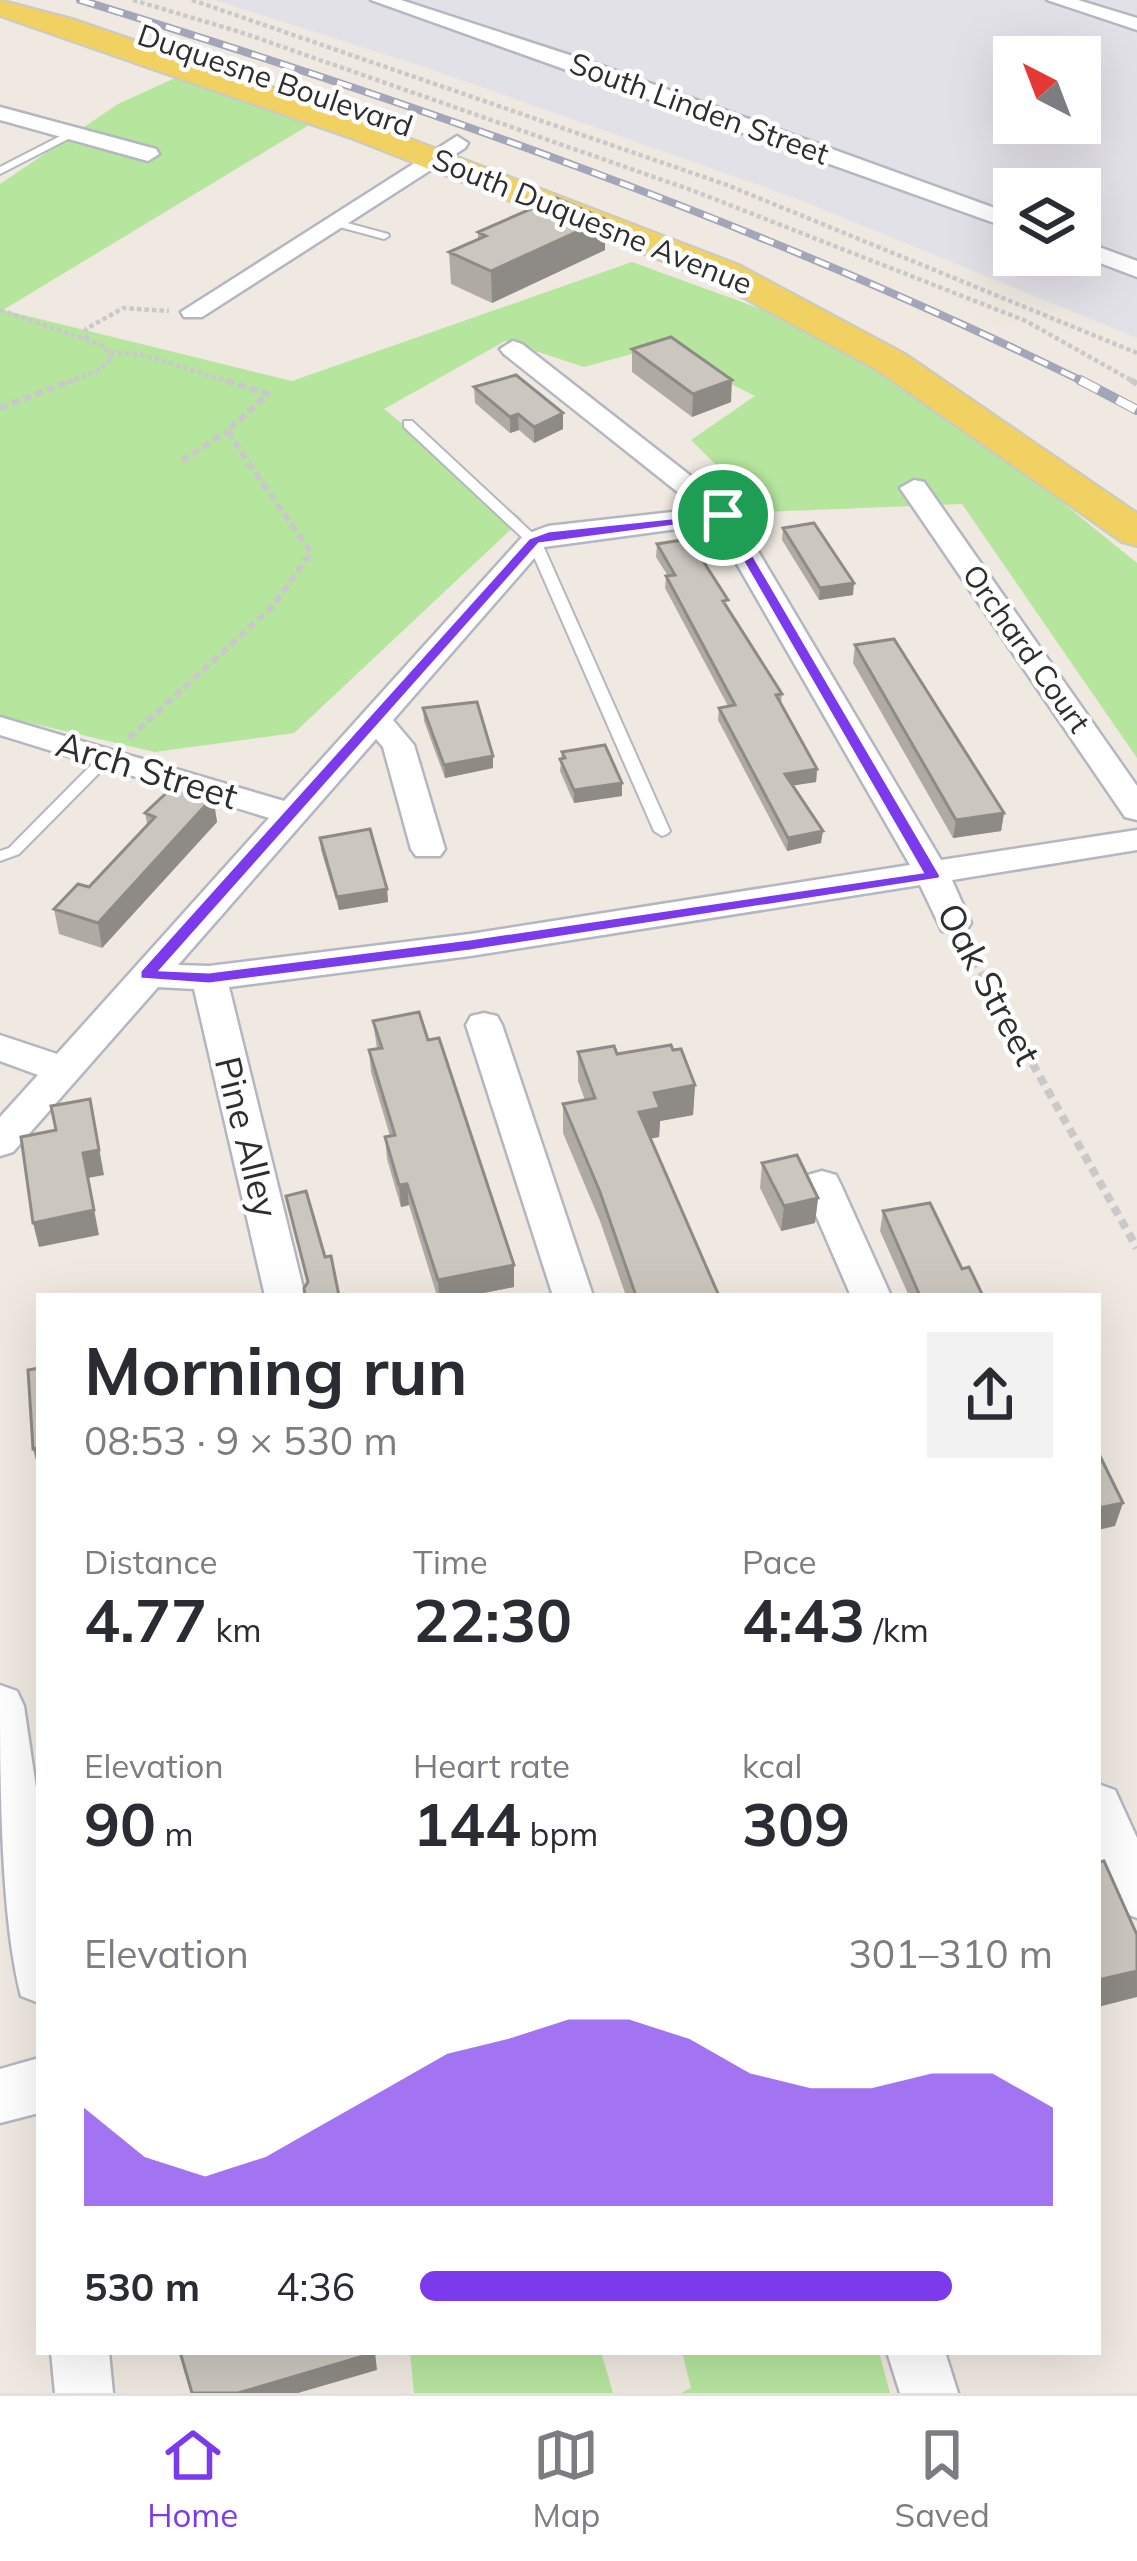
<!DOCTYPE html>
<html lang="en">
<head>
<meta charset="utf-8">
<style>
	:root { --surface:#fff; --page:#f2f2f3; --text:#2b2b33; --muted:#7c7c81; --line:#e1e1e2; --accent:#7c3aed }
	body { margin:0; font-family:Mulish,sans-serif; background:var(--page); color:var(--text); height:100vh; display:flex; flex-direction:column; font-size:45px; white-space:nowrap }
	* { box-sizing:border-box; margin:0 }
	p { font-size:39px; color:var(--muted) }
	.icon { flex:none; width:66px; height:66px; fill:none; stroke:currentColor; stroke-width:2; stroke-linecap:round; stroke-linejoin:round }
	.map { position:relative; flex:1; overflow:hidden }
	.drawer { position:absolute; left:36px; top:1293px; width:1065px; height:1062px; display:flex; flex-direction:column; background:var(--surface); border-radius:0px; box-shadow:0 12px 48px #0002 }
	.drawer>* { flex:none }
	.needle { width:78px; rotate:318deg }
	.fabs { position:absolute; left:993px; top:36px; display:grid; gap:24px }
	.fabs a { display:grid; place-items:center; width:108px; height:108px; border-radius:0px; background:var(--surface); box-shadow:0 12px 48px #0002; font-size:60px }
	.pin { position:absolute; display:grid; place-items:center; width:102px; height:102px; color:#fff; margin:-51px; border:6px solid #fff; border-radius:50%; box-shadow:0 3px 12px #0007 }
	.round { display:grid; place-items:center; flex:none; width:126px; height:126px; border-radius:0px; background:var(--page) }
	.summary { display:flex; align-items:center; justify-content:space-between; height:204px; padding:0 48px }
	h1 { font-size:66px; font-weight:700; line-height:90px }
	.figures { display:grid; grid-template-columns:repeat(3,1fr); gap:18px; height:204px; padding:12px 48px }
	.figures div { display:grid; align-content:center }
	.figures b { font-size:60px; font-weight:700 }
	.figures small { font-size:33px; font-weight:400 }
	.figures p { font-size:33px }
	.chart { height:336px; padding:24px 48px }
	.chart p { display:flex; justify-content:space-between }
	.chart svg { width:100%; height:216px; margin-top:12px; fill:var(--accent); opacity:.7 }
	ul { padding:0 48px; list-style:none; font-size:39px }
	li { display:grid; grid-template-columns:192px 144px 1fr; align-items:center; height:90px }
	li i { height:30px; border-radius:15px; background:var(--accent) }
	.tab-bar { display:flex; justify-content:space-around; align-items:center; height:168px; border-top:3px solid var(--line); background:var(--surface); font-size:33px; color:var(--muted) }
	.tab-bar a { display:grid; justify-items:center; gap:6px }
	.tab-bar .current { color:var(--accent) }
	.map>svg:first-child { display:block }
	.industrial { fill:#e3e1e8; fill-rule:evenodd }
	.green { fill:#b6e59e }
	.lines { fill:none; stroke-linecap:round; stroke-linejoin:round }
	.lane-casing { stroke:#b4b7c1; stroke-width:4 }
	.street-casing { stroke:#b4b7c1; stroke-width:5 }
	.primary-casing { stroke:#c9c9c9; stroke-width:4 }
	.path-far2 { stroke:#c9c9c9; stroke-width:4.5; stroke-dasharray:4.5 3; stroke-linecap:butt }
	.path-far1 { stroke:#c9c9c9; stroke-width:6; stroke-dasharray:8 4.5; stroke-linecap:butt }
	.path { stroke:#c9c9c9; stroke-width:8; stroke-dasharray:9 6; stroke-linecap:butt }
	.lane { fill:#fff; fill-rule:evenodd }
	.street { fill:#fff; fill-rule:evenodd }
	.primary { fill:#f2d163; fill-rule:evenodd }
	.rail-far1-casing { stroke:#a3a6b8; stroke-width:8 }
	.rail-casing { stroke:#a3a6b8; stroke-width:10 }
	.rail-far1 { stroke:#fff; stroke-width:4.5; stroke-dasharray:15; stroke-linecap:butt }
	.rail { stroke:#fff; stroke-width:8; stroke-dasharray:21; stroke-linecap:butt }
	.wall { fill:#afaba4 }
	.shaded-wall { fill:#8e8b86 }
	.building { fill:#cbc7bf; stroke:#8e8b86; stroke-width:3 }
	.route { fill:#7c3aed; stroke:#fff; stroke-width:3; fill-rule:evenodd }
	.labels { text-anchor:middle; stroke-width:9; stroke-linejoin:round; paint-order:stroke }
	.far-street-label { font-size:30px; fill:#2e2e2e; stroke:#fff }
	.street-label { font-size:36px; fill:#2e2e2e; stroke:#fff }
</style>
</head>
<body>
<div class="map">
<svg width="1137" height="2393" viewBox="0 0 1137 2393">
	<rect width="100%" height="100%" fill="#efe9e1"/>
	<path class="industrial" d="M215,0H1137V338L795,198L427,68ZM1014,57H1080V123H1014ZM1014,189H1080V255H1014Z"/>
	<path class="green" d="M175,78L309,125L3,310L292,381L632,262L800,323L977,433L1137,563V758L962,504L763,512L691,440L755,396L657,347L584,367L505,341L384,409L522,519L294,733L155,752L0,716V184L118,104Z
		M410,2352H601L613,2393H414Z
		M682,2352H879L890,2393H681L691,2388Z"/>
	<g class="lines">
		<g class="lane-casing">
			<path id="lane" d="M72,130L76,131V135L0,174V167Z
				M336,220L388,234L389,236L384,239L332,225V221Z
				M404,421H412L541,541L670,831L667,834L662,836L654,831L528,543L404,427Z
				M106,754L113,758L111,761L19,854L0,861V851L9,848L101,755Z"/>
		</g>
		<g class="street-casing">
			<path id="street" d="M371,0H401L597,64L1014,215V230Z
				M1047,0H1078L1137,18V30Z
				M0,107L156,149L159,154L148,161L0,120Z
				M457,136L468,143L465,148L202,317H184L181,312Z
				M1080,240L1137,261V277L1079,255Z
				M513,341L522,344L733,509L941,860L1137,830V850L952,880L971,923L966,931H942L920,885L470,956L229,987L305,1296H265L194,989L158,987L13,1152L0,1156V1117L38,1075L0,1061V1035L57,1054L269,818L0,735V717L284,801L524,535L548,526L699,509L504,354L500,349ZM714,524L910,865L470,934L209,966L178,965L376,739L383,747L411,849L416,856H440L445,849L414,745L393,720L544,547Z
				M914,480L924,482L1137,786V820L1125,817L900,488Z
				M484,1013L497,1016L502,1025L593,1296H553L466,1025L471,1016Z
				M822,1171L836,1175L841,1185L891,1296H851L803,1185L808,1175Z
				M0,1685L17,1691L24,1706L39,1808V2003L21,1996C0,1916 0,1773 0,1685Z
				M1098,1784L1115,1790L1137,1838V1918L1119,1911L1098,1862Z
				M39,2058V2113L0,2123V2069Z
				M51,2352H109L113,2393H55Z
				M887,2352H945L958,2393H900Z"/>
		</g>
		<g class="primary-casing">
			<path id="primary" d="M0,0L72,19L312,101L739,265L905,354L1137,513V546L1122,542L877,370L713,281L348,137L0,16Z"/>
		</g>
		<path class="path-far2" d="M133,0L240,32L694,191L1026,321L1136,383
			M192,0L727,185L1137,353
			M0,310L102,345L113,358L97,371L65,383
			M86,340V329L123,308L169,311
			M110,352L143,355L234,383"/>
		<path class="path-far1" d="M1131,380L1137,384
			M0,408L73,380
			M182,461L227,431
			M129,738L272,607L311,553L227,431L268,394L224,380"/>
		<path class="path" d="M966,946L1137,1248"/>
		<use href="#lane" class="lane"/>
		<use href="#street" class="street"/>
		<use href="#primary" class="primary"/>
		<g class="rail-far1-casing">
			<path id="rail-far1" d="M80,0C422,105 765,225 1086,383"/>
		</g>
		<g class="rail-casing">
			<path id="rail" d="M1080,380L1137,410"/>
		</g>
		<use href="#rail-far1" class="rail-far1"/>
		<use href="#rail" class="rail"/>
	</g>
	<path class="wall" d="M605,219V250L492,303L451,284L449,252L478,239V232Z
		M632,349L731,402L692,417L632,372Z
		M474,387L563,413V429L534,443L519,430L510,433L475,403Z
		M783,528L853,595L819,600L782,540Z
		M657,544L727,608L782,694L781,703L817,769L816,782L793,785L821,843L787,851L718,720L719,708L728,706L665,588L666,576H668L656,557Z
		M855,645L1004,813L1001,831L953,838L853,663Z
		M423,708L493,768L445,778L424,721Z
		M562,752L622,796L574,803L560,771Z
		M213,797L217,822L102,948L59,934L54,909L89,887L147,824L145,813Z
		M320,838L387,889L388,902L339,910L321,850Z
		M373,1021L514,1265V1287L468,1296H437L409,1205L401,1207L387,1159L385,1137L390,1136L371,1072L369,1050L377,1049Z
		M673,1050L695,1085L693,1115L660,1121L659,1137L651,1138L719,1296H626L600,1221L563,1133V1104L585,1100L578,1081V1052L617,1054Z
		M762,1163L818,1198L815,1223L781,1231L760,1188Z
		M883,1211L962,1269L983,1296H909L880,1231Z"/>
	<path class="shaded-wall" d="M605,219V250L492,303L491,271Z
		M732,380L731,402L692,417L693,394Z
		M563,413V429L534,443V427Z
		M518,414L519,430L510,433V417Z
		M854,583L853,595L819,600L820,588Z
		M493,756V768L445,778L444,765Z
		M817,769L816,782L784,787L785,774Z
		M622,783V796L574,803V790Z
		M213,797L217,822L102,948L98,923Z
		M1004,813L1001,831L953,838L956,820Z
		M823,831L821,843L787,851L788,838Z
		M387,889L388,902L339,910L337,897Z
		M695,1085L693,1115L660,1121L659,1137L638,1141L639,1112L654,1093Z
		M90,1099L104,1175L88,1178L99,1235L39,1247L33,1223L83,1153Z
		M407,1184L409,1205L401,1207L399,1185Z
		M818,1198L815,1223L781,1231L784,1206Z
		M514,1265V1287L468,1296H439L438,1280Z
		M39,1448V1471L33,1449Z
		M1123,1503L1115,1526L1098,1530V1508Z
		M1137,1971V1997L1098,2007V1980Z
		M375,2352L377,2370L298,2393H238Z"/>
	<path class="building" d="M556,198L605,219L491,271L449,252L486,236L478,232Z
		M671,337L732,380L693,394L632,349Z
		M516,375L563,413L534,427L518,414L510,417L474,387Z
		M814,523L854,583L820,588L783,528Z
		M689,539L728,600L723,601L782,694L776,695L817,769L785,774L823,831L788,838L719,708L735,705L666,576L675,575L657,544Z
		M894,639L1004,813L956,820L855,645Z
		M477,702L493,756L444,765L423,708Z
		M605,745L622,783L574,790L560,759L565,758L562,752Z
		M176,784L213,797L98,923L54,909L78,884L89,887L155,817L145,813Z
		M370,829L387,889L337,897L320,838Z
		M419,1012L428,1040L439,1038L514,1265L438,1280L407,1184L399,1185L385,1137L395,1135L369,1050L382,1048L373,1021Z
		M671,1045L673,1050L681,1049L695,1085L654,1093L660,1108L639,1112L719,1296H636L600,1192L563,1104L595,1098L578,1052L614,1046L617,1054Z
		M90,1099L99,1150L83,1153L94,1210L33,1223L21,1137L56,1130L51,1106Z
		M797,1155L818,1198L784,1206L762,1163Z
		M306,1191L325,1257L331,1256L339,1296H305L304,1288L308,1282L286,1196Z
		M930,1203L962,1269L969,1267L983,1296H920L883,1211Z
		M39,1368V1448L33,1449L28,1370Z
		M1098,1452L1123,1503L1098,1508Z
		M1104,1861L1137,1935V1971L1098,1980V1862Z
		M180,2352H374V2353L238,2393H192Z"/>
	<path class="route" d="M728,512L941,876L939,879L470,951L209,984L140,979V971L529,538L548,531ZM719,520L922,872L470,939L209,972L161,970L539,544Z"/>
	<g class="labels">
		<g class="far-street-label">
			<text transform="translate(275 81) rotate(19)" y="10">Duquesne Boulevard</text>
			<text transform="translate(699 109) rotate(20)" y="10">South Linden Street</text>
			<text transform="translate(592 222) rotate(22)" y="10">South Duquesne Avenue</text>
			<text transform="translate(1026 649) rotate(55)" y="10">Orchard Court</text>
		</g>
		<g class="street-label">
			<text transform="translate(147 770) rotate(17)" y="13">Arch Street</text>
			<text transform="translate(989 984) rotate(62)" y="13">Oak Street</text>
			<text transform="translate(247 1137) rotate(76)" y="13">Pine Alley</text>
		</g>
	</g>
</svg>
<div class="fabs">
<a><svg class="needle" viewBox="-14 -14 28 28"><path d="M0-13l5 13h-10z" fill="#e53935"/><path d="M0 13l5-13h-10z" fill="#7c7c81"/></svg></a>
<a><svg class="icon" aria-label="layers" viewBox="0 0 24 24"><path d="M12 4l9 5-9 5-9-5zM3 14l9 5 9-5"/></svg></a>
</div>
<div class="pin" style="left:723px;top:515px;background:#1e9e55"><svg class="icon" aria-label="arrive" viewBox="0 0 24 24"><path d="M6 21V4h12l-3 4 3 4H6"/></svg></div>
<section class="drawer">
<div class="summary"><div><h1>Morning run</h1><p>08:53 · 9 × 530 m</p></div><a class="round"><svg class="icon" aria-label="share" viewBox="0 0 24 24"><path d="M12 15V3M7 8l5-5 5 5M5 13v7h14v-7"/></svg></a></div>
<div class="figures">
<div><p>Distance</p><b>4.77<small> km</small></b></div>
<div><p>Time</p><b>22:30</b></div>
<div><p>Pace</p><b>4:43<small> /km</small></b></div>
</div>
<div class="figures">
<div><p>Elevation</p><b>90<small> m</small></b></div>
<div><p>Heart rate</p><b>144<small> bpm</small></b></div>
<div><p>kcal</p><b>309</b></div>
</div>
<div class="chart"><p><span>Elevation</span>301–310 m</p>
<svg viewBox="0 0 160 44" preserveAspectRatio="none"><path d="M0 44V24L10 34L20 38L30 34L40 27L50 20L60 13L70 10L80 6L90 6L100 10L110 17L120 20L130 20L140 17L150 17L160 24V44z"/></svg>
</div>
<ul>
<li><b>530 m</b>4:36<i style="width:84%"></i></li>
</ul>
</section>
</div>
<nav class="tab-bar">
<a class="current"><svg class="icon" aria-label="home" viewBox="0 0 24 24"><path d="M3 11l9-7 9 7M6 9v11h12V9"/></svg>Home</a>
<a><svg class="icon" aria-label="map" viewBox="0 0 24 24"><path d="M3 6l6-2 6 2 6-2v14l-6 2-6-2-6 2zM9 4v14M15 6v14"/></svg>Map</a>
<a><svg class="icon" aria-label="saved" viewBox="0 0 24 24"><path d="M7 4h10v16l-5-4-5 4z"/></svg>Saved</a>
</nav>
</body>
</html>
